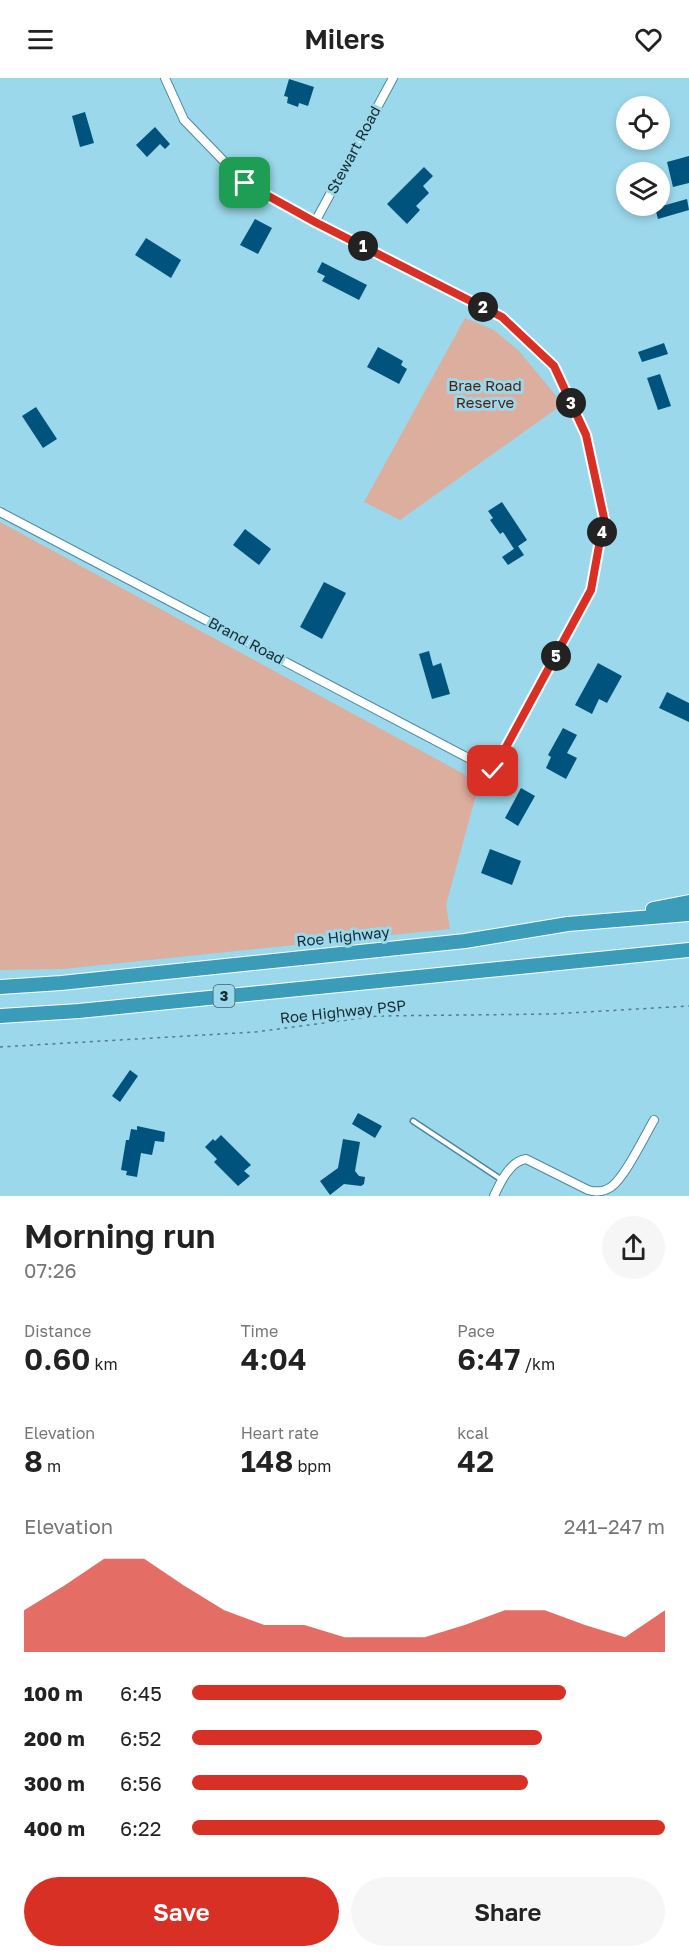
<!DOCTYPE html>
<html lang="en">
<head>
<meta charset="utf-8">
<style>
	:root { --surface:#fff; --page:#f6f6f6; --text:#222; --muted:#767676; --accent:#d93025 }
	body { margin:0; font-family:"Golos Text",sans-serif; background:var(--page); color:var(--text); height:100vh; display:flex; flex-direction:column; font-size:22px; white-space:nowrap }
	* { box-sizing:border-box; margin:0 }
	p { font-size:20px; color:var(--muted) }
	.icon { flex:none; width:33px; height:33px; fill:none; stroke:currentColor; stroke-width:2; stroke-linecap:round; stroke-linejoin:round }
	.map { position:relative; height:1118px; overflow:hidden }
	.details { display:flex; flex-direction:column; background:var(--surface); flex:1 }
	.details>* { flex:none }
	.buttons { position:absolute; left:616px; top:18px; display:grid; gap:12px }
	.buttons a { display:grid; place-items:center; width:54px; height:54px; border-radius:50%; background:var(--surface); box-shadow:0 3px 9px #0003; font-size:30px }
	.pin { position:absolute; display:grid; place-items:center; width:51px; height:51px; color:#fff; margin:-26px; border-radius:12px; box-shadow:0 3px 9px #0006 }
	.km { position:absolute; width:30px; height:30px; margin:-15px; border-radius:50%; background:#222; color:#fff; font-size:16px; line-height:30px; text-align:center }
	.round { display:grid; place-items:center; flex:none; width:63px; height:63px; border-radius:32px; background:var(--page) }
	.summary { display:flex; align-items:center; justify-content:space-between; height:102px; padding:0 24px }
	h1 { font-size:33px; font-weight:600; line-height:45px }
	.metrics { display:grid; grid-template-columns:repeat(3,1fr); gap:9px; height:102px; padding:6px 24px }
	.metrics div { display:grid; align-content:center }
	.metrics b { font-size:30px; font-weight:600 }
	.metrics small { font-size:16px; font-weight:400 }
	.metrics p { font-size:16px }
	.chart { height:168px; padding:12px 24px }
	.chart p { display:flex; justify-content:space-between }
	.chart svg { width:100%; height:108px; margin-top:6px; fill:var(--accent); opacity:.7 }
	.action { display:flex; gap:12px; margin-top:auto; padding:12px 24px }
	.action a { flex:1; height:69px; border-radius:36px; background:var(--accent); color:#fff; font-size:24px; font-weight:600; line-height:69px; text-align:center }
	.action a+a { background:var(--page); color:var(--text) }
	ul { padding:0 24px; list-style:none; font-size:20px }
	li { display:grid; grid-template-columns:96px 72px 1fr; align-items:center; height:45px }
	li i { height:15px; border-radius:8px; background:var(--accent) }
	header { display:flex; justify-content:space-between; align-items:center; height:78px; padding:0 24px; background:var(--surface); font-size:27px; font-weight:600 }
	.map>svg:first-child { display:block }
	.green { fill:#dcae9e }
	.building { fill:#00537d }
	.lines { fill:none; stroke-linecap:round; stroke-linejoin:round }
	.lane-casing { stroke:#4d8899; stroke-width:7 }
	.street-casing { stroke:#4d8899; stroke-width:10 }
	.highway-casing { stroke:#fff; stroke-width:16 }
	.path { stroke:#537c89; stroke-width:1.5; stroke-dasharray:3 4.5; stroke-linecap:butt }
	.lane { stroke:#fff; stroke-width:4 }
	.street { stroke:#fff; stroke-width:8 }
	.highway { stroke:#3a9cb8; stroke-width:14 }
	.route-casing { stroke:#fff; stroke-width:12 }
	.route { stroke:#d93025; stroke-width:8 }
	.labels { text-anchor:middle; stroke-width:6; stroke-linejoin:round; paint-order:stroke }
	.shield { fill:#9cd8eb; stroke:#3c5f6a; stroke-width:1.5 }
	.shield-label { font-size:14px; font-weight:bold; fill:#132b32 }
	.street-label { font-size:15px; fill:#132b32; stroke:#9cd8eb }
	.park-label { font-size:15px; fill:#4e1e0d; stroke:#9cd8eb }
</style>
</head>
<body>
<header><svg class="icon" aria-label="menu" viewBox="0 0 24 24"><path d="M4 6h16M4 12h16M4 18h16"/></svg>Milers<svg class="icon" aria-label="heart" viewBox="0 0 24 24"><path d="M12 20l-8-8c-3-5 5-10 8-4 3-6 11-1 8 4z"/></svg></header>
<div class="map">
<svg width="689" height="1118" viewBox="0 0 689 1118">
	<rect width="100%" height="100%" fill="#9cd8eb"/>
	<path class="green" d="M465,240L494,252L519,273L563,326L400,442L364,424Z
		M0,444L464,696L473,706L476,717L446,827L450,851L63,891L0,892Z"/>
	<path class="building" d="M289,1L314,9L308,28L299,25L298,29L287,25L288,19L284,18Z
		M85,34L94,65L80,69L72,38Z
		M155,49L170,66L165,71L160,66L147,79L136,67Z
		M689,78V105L673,109L667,84Z
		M424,89L433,98L423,108L429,115L416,128L420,132L407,146L387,126Z
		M687,121L689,132L658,141L655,130Z
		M255,141L272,150L258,176L240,167Z
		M146,160L181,182L171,200L135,177Z
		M322,184L367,207L359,222L322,203L325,198L317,194Z
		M664,265L668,276L642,284L638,274Z
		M378,269L403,283L401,287L407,291L399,306L367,289Z
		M660,296L671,328L658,332L647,300Z
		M36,329L57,361L43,370L22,338Z
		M502,424L527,462L514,471L503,454L500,456L490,442L493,440L488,433Z
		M245,451L271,471L259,487L233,467Z
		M518,468L524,477L508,487L502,479Z
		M324,504L346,515L322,561L300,549Z
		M429,573L433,588L441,585L450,616L432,621L419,576Z
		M598,585L622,598L607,625L599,621L592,636L575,627Z
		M667,614L689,625V644L659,630Z
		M563,650L577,657L567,675L577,680L566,701L546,690L551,679L548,677Z
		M521,710L535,718L518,748L505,740Z
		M490,771L521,783L512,807L481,795Z
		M130,992L138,998L120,1024L112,1018Z
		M358,1035L382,1048L375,1060L352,1046Z
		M137,1048L165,1054L164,1064L155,1063L152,1077L141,1075L137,1099L126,1097L127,1093L121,1092L126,1062H129L131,1051L137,1052Z
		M221,1057L251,1087L244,1093L250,1098L238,1108L214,1084L217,1081L205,1069L213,1061L215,1063Z
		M343,1061L360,1064L355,1093L359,1098L365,1099L364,1106L361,1108L344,1106L330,1117L320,1103L338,1090Z"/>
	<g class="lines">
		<g class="lane-casing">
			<path id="lane" d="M413,1043L502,1102"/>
		</g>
		<g class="street-casing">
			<path id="street" d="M315,144L393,0
				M0,434L493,693L591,512L605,440L586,357L554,288L502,239L315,144L245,105L184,42L165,0
				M494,1118C500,1105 510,1083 526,1081L588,1112C595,1114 604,1114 611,1109C625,1099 644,1059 654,1042"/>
		</g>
		<g class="highway-casing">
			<path id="highway" d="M653,831L689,824
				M0,909L61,905L465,863L568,846L689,836
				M0,938L79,933L689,872"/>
		</g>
		<path class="path" d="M0,969L255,954L378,938L552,936L689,928"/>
		<use href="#lane" class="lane"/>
		<use href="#street" class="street"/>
		<use href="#highway" class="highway"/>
	</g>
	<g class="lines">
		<g class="route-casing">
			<path id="route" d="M245,105L315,144L502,239L554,288L586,357L604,440L591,512L493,693"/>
		</g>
		<use href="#route" class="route"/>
	</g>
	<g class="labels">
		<rect class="shield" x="213.5" y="907" width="21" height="22" rx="4.5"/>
		<g class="shield-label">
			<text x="224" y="923">3</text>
		</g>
		<g class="street-label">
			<text transform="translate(354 72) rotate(-62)" y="5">Stewart Road</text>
			<text transform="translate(246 563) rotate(28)" y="5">Brand Road</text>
			<text transform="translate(343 859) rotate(-6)" y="5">Roe Highway</text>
			<text transform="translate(343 934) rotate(-6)" y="5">Roe Highway PSP</text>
		</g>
		<g class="park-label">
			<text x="485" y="313">Brae Road<tspan x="485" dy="17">Reserve</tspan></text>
		</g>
	</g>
</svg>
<div class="buttons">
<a><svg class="icon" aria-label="locate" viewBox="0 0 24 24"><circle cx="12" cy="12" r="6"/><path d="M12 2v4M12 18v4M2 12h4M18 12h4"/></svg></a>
<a><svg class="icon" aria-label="layers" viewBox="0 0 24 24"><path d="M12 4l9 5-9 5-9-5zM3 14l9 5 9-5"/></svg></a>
</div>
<div class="pin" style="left:245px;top:105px;background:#1e9e55"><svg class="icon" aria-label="arrive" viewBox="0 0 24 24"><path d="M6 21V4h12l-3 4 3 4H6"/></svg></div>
<div class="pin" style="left:493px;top:693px;background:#d93025"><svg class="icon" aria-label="check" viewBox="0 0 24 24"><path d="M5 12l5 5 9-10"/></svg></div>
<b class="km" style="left:363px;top:168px">1</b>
<b class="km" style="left:483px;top:229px">2</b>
<b class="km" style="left:571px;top:325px">3</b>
<b class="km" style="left:602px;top:454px">4</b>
<b class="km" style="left:556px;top:578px">5</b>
</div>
<section class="details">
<div class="summary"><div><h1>Morning run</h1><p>07:26</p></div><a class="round"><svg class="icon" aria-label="share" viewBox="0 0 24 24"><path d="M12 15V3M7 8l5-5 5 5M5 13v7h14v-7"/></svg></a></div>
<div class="metrics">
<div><p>Distance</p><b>0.60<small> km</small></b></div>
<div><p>Time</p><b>4:04</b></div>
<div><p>Pace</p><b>6:47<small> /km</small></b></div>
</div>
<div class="metrics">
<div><p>Elevation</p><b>8<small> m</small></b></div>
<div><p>Heart rate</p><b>148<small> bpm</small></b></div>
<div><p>kcal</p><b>42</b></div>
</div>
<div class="chart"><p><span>Elevation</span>241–247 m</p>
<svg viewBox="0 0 160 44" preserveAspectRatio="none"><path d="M0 44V27L10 17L20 6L30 6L40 17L50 27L60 33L70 33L80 38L90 38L100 38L110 33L120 27L130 27L140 33L150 38L160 27V44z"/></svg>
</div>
<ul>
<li><b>100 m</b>6:45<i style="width:79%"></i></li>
<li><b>200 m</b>6:52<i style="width:74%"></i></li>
<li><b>300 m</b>6:56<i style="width:71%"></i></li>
<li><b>400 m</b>6:22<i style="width:100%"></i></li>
</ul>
<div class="action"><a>Save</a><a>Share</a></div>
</section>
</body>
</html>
